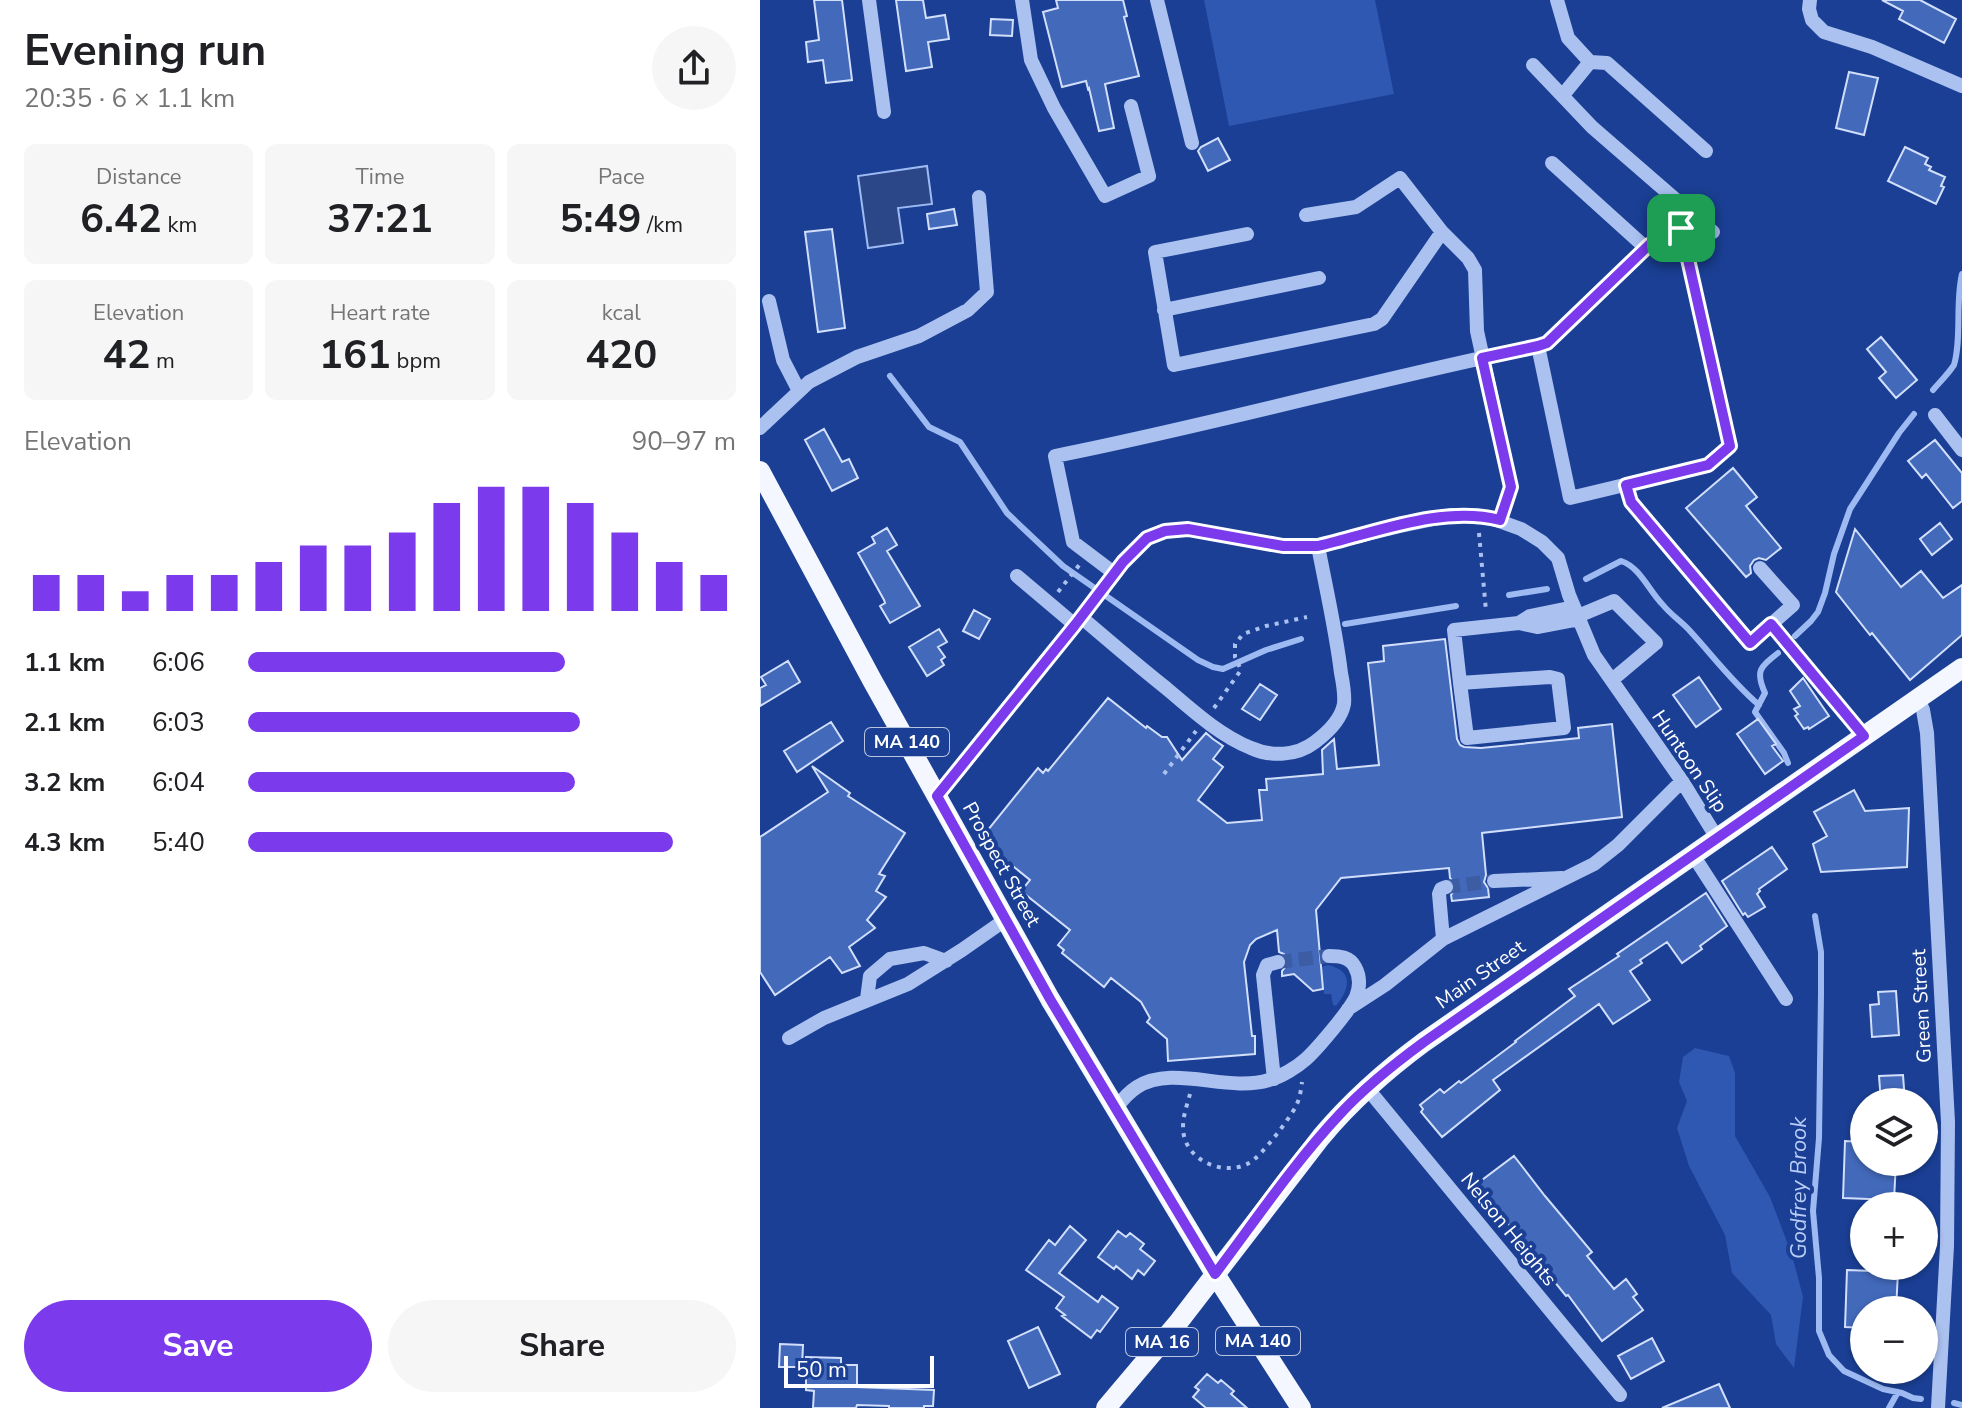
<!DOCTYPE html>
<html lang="en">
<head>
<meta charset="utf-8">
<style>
	:root { --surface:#fff; --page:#f6f6f6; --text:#202124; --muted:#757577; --accent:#7c3aed }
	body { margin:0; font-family:"Nunito Sans",sans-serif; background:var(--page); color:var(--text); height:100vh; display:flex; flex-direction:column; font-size:30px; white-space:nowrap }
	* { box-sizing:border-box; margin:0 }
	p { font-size:26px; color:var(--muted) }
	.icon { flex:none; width:44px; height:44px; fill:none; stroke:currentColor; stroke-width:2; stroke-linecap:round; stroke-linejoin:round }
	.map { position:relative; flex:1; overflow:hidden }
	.side { display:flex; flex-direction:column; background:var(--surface); width:760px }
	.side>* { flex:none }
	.fabs { position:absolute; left:1090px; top:1088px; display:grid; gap:16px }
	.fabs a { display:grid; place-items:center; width:88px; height:88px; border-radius:50%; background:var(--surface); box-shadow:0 2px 6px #0004; font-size:40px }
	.scale { position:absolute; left:24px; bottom:20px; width:150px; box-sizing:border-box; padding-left:8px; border:4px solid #fff; border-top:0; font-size:22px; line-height:28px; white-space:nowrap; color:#fff; -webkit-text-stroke:6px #1a3f94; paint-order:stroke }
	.pin { position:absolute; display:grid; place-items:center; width:68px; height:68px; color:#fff; margin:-34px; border-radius:16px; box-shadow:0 4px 12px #0006 }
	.round { display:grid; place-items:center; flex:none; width:84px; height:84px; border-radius:42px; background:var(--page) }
	.overview { display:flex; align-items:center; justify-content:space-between; height:136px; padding:0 24px }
	h1 { font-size:44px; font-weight:700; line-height:60px }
	.metrics { display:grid; grid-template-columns:repeat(3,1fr); gap:12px; height:136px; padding:8px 24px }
	.metrics div { display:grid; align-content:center; border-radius:12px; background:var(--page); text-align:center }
	.metrics b { font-size:40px; font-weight:700 }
	.metrics small { font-size:22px; font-weight:400 }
	.metrics p { font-size:22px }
	.chart { height:224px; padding:16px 24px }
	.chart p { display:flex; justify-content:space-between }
	.chart svg { width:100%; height:144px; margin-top:8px; stroke:var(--accent); stroke-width:6 }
	.button { display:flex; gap:16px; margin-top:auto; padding:16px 24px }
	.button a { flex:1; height:92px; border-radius:48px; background:var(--accent); color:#fff; font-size:32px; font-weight:700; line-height:92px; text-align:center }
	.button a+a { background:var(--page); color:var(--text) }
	ul { padding:0 24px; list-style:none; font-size:26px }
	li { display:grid; grid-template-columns:128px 96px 1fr; align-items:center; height:60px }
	li i { height:20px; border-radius:10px; background:var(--accent) }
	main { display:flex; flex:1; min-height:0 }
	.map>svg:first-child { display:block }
	.green { fill:#2e58b2 }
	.water { fill:#2c4787; stroke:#9ebaf2; stroke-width:2 }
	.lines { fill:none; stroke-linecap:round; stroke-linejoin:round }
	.stream { stroke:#9ebaf2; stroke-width:6 }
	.building { fill:#4369bb; stroke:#d2dffb; stroke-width:2 }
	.minor-tunnel { stroke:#3c5ca4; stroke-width:14; stroke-dasharray:14 7; stroke-linecap:butt }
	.path { stroke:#abc1f0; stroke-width:4; stroke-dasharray:4 6; stroke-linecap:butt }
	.minor { stroke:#abc1f0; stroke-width:14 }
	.major { stroke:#f4f7ff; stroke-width:20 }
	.route-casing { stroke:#fff; stroke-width:16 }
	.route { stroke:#7c3aed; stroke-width:10 }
	.labels { text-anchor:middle; stroke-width:8; stroke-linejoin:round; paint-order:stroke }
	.shield { fill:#1a3f94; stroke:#bac5df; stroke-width:2 }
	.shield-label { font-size:18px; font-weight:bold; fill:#fff }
	.street-label { font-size:20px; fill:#fff; stroke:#1a3f94 }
	.water-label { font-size:22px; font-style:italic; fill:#b8ccf6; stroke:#1a3f94 }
</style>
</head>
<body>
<main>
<section class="side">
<div class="overview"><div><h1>Evening run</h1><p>20:35 · 6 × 1.1 km</p></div><a class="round"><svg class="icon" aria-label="share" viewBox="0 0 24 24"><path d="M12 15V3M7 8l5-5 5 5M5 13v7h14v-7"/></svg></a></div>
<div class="metrics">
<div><p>Distance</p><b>6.42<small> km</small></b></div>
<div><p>Time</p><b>37:21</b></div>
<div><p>Pace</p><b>5:49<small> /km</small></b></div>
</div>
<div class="metrics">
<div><p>Elevation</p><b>42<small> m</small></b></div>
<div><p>Heart rate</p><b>161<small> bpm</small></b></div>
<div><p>kcal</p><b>420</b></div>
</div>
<div class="chart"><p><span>Elevation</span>90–97 m</p>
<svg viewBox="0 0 160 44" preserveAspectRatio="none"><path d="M5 44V33M15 44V33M25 44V38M35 44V33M45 44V33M55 44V29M65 44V24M75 44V24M85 44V20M95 44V11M105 44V6M115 44V6M125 44V11M135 44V20M145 44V29M155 44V33"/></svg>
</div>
<ul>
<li><b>1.1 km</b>6:06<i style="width:65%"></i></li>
<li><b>2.1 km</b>6:03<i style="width:68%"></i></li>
<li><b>3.2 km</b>6:04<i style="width:67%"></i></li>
<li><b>4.3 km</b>5:40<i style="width:87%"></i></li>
</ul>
<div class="button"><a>Save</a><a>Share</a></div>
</section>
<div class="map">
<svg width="1202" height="1408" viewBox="0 0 1202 1408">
	<rect width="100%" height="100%" fill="#1a3f94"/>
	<path class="green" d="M444,0H615L634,94L469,126Z
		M568,965C595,971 589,990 576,1006L573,1005L571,994H564L561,967Z
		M935,1048L969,1056L975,1073V1136L1010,1197L1032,1255L1043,1297L1034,1368L1016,1344L1011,1315L972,1273L965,1235L929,1166L917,1128L927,1101L919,1082L923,1057Z"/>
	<path class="water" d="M167,166L172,204L138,208L143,243L108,248L98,176Z"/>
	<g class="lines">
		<path class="stream" d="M130,376L169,427L200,442L247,513L303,566L438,660L453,667L463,669L506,650L541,639
			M1173,390C1180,382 1188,374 1194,365C1202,338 1195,303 1202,274
			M826,579L861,561C880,567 889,591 903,605C911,615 922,622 930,631C953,656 973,683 999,705
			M749,595L787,589
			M585,624L696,606
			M1035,636L1051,621L1058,612L1065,593L1074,554L1090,509L1139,433L1154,414
			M1018,653C1000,667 995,671 1005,693L995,712L1024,753L1028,763
			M1055,916L1061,952V994L1059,1138L1053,1211L1059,1278V1331L1069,1355L1084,1371L1123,1389L1142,1393L1153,1398L1161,1399
			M1194,1403L1202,1405
			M1129,1408L1138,1392"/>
	</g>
	<path class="building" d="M54,0H82L92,80L66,83L63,60L48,62L46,42L59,40Z
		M136,0H163L166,18L185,15L189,39L168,42L172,67L146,71Z
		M296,0H363L367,16L364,17L379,76L345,84L354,128L339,131L329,88L328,89L326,81L302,87L283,12L298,8Z
		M1122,0H1160L1196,19L1184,43L1139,19L1143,11Z
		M231,19L253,20L252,36L230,35Z
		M1089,72L1118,78L1104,135L1076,128Z
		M458,138L470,160L448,171L438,151L441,147Z
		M1145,147L1168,158L1165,164L1171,167L1169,170L1185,177L1181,186L1184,187L1176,204L1128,181Z
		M194,209L197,225L169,229L167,214Z
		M72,229L85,328L58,332L45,232Z
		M1121,337L1157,380L1136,398L1119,378L1126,372L1107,349Z
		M64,429L82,462L89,459L97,476L98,478L72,491L45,440Z
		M1175,440L1202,473V501L1193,508L1166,474L1162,478L1148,461Z
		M973,468L997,497L986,506L1021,548L1006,560L999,558L994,560L990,566L991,573L986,577L926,508Z
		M1180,523L1192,539L1172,555L1160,539Z
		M127,528L137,545L127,551L160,606L130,623L120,606L125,603L124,600L98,553L115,543L112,537Z
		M1095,529L1141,587L1161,571L1183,598L1202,585V635L1150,680L1112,633L1110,635L1076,592Z
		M214,610L230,619L219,639L203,631Z
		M179,629L187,642L178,647L185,657L181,660L184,665L167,676L149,647Z
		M685,639L697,739L700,745L704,747L721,748L819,738L818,728L852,724L862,817L722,833L726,875L724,882L728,888L729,897L692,901L691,895L696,888L695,883L690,878L689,868L581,878L556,910L563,989L553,991L534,974L522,976V971L527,965L528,960L524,954L519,952L517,930L496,939L490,945L484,962L492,1036H495V1054L408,1061L407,1039L387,1022L390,1018L381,1002L351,978L344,987L302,953L304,950L298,945L310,930L261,891L270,880L243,858L227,831L278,768L283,773L286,769L288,771L348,698L386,728L387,726L402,737H407L422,760L446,733L453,739L463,746L453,759L463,767L438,800L467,823L502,820L499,790H507L506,779L563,774L562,750L574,739L577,769L619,765L608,663L624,661L623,646Z
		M28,661L40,682L0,706V688L6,685L1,677Z
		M939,677L961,709L936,727L913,695Z
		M1043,678L1069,716L1049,729L1048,727L1044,729L1035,716L1038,714L1034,709L1040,706L1030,691Z
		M500,684L517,695L500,720L482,709Z
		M998,719L1016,744L1012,746L1023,761L1005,774L977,734Z
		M71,722L83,741L37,772L24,751Z
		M52,766L90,793L88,796L145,833L119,874L125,876L116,891L126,897L107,920L115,928L89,947L100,966L82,973L70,957L15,995L0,972V837L68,792Z
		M1094,790L1105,811L1149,808L1147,867L1061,872L1053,844L1067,836L1054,812Z
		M1012,847L1027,869L999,889L1000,891L997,894L1005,907L988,917L985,913L983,915L962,881Z
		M946,893L967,926L940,946L942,949L922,963L907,942L880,960L882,963L870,971L890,1000L853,1024L839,1004L733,1080L740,1090L682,1137L661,1112L663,1109L660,1105L680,1089L684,1093L699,1081L701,1083L756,1042L755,1041L815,996L809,989L859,956L857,954Z
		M1136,991L1139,1035L1112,1037L1110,1005L1119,1004L1118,992Z
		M1143,1075L1145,1102H1121L1119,1076Z
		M1085,1141L1104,1142V1162H1136L1134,1200L1083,1198Z
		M754,1156L785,1196L832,1252L827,1256L854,1289L866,1279L877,1294L873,1297L883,1310L842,1341L808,1295L806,1296L736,1209L733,1211L714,1186Z
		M310,1226L326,1240L299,1273L338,1302L342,1296L358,1308L340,1332L337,1330L331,1338L302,1316L305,1315L296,1308L304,1297L266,1270L289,1240L295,1245Z
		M358,1231L366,1237L370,1233L384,1244L380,1249L395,1261L384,1275L378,1270L372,1279L356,1266L354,1269L338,1257Z
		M1087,1270L1138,1272L1136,1310H1104V1328L1085,1327Z
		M278,1327L300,1374L269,1388L248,1341Z
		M892,1338L904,1361L871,1379L858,1356Z
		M20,1344L43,1345L42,1367H19Z
		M46,1357L81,1358V1365H97V1387L174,1390L173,1406H164V1408H129V1406L97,1405L96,1408H53L54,1391L46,1390Z
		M447,1374L458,1383L461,1380L474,1391L471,1394L487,1408H446L433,1397L439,1390L435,1387Z
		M959,1384L970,1408H902Z"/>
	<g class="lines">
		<path class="minor-tunnel" d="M686,887L734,881
			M518,962L569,956"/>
		<path class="path" d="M719,533L726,611
			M298,592L320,564
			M454,708L481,670L475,657V644L483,634L506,626L547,617
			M404,774L436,731
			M430,1094C426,1109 419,1126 426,1142C436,1165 468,1175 489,1163C501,1157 530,1118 536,1106C540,1098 541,1090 542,1082"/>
		<path class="minor" d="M109,0L124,112
			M262,0L271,60L294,108L345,196L389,176L371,106
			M397,0L432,143
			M797,0L808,38L830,62
			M1050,0L1049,9L1052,20L1064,32L1112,47L1202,86
			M773,65L832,127L953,232
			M803,95L830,62L847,63L946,151
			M792,163L886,248
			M546,215L596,207L640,178L682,232L708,258L715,270L717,331L751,487L740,520
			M487,234L395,252L414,365L614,324L622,319L682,232
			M9,301L23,360L39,391
			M404,310L559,278
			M778,346L810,498L948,465L970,446L921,228
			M1175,415L1202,450
			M0,428L49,382L97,357L159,336L208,310L227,292L219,197
			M866,485L871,502L990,643L1033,605L1000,568
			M354,573L313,542L295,456C457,424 616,379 778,346L787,343L889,245L921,228L933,215
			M257,576L315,625
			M814,607L770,616L759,623L777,627L819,619
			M818,616L854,601L896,643L852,680
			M321,617C349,641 377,665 406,688C432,710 459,735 491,748C511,757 537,756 555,742C567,733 581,720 584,704C585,694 583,683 581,673C576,631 566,588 558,546
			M1011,624L1104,736
			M700,683L707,738L804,728L798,679L790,677L700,683L694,630L759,623
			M1158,699L1163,710L1167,733L1188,1122L1187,1246L1178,1408
			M177,796L315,625L363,562L387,538L405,531L428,529L523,546H558L640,526L693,515H705L728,517L761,529L782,542L798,558L809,595L834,655L922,781L957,838
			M933,855L1026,999
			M734,881L802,878
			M683,939L679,894L681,889L686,887
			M107,999L110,976L130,959L164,953L186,961
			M588,1009L625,985L683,939L834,864L858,845L922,781
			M29,1038L64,1018L148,984L202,950L245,920
			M514,1079L503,975L507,965L518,962
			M607,1088L860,1395
			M356,1108C362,1100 369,1092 377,1087C414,1064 467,1093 509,1080C521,1077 537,1067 546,1059C558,1048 590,1010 596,997C600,987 600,976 595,967C590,957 580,956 569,956"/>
		<path class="major" d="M0,471L112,680L290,999L455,1274L541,1408
			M346,1408L417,1324L561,1137C591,1101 626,1070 664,1042L1202,668"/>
	</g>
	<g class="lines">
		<g class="route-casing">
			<path id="route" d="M921,228L970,446L948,465L866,485L871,502L990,643L1011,624L1104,736L664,1042C634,1064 605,1087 580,1114C534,1163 495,1221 455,1274L290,999L177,796L315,625L363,562L387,538L405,531L428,529L523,546H558C615,533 682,505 740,520L751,487L722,358L778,346L787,343L889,245Z"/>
		</g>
		<use href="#route" class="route"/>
	</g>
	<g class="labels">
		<g class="shield">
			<rect x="105" y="728" width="84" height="28" rx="6"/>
			<rect x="456" y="1327" width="84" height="28" rx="6"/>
			<rect x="366" y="1328" width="72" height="28" rx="6"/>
		</g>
		<g class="shield-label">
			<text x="147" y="748">MA 140</text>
			<text x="498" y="1347">MA 140</text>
			<text x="402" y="1348">MA 16</text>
		</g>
		<g class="street-label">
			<text transform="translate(930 761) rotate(56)" y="7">Huntoon Slip</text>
			<text transform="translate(242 864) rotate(61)" y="7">Prospect Street</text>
			<text transform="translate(720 974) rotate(-35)" y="7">Main Street</text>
			<text transform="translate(1161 1006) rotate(-93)" y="7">Green Street</text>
			<text transform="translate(749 1229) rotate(51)" y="7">Nelson Heights</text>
		</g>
		<g class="water-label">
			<text transform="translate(1038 1188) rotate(-90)" y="8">Godfrey Brook</text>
		</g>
	</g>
</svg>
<div class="fabs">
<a><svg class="icon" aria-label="layers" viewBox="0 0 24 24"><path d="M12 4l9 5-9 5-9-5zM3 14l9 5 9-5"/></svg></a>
<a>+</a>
<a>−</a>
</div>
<div class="scale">50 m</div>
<div class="pin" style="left:921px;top:228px;background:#1e9e55"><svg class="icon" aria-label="arrive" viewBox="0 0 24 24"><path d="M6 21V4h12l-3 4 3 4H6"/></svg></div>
</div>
</main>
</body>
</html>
